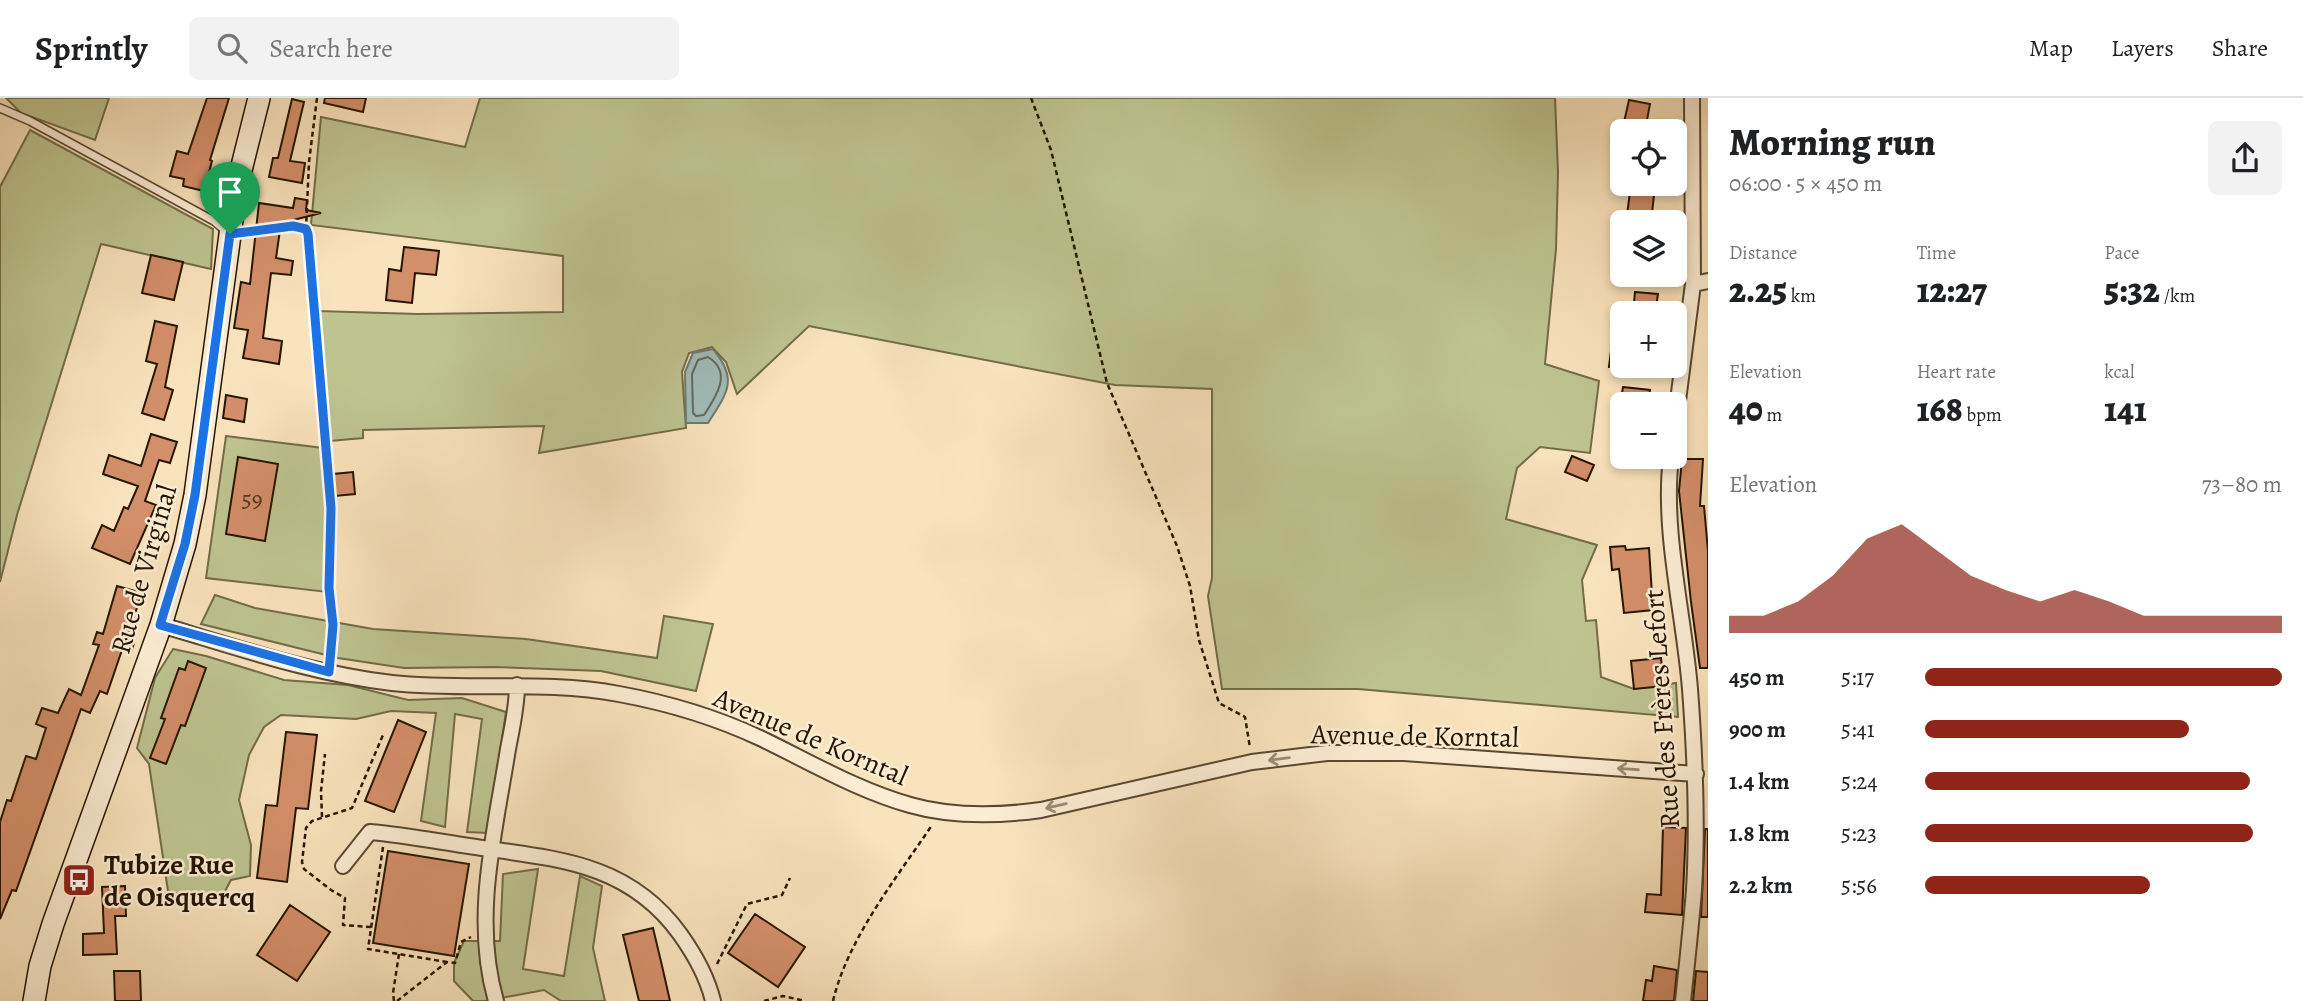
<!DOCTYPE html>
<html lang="en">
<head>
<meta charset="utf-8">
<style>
	:root { --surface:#fff; --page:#f2f2f2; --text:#202124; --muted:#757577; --line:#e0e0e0; --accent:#8f2418 }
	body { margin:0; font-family:Alegreya,serif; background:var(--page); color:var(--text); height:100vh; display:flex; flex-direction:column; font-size:26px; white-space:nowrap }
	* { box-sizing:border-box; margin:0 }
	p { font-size:23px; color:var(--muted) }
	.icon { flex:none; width:38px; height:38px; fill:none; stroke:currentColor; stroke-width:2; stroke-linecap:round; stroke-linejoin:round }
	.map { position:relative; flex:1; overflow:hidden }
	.sheet { display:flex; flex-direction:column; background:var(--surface); width:595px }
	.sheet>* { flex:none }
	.buttons { position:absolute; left:1610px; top:21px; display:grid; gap:14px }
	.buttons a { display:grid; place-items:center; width:77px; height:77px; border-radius:10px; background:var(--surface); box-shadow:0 4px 10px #0003; font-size:35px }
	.pin { position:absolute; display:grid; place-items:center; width:60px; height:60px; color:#fff; margin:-72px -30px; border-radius:50% 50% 50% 0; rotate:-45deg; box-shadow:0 0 7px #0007 }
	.pin .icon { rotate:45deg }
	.round { display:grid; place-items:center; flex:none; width:74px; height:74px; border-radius:10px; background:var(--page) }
	.summary { display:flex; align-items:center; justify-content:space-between; height:119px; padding:0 21px }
	h1 { font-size:38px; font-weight:800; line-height:52px }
	.metrics { display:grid; grid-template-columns:repeat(3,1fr); gap:10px; height:119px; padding:7px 21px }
	.metrics div { display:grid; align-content:center }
	.metrics b { font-size:35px; font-weight:800 }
	.metrics small { font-size:19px; font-weight:400 }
	.metrics p { font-size:19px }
	.chart { height:196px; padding:14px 21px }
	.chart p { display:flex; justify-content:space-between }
	.chart svg { width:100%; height:126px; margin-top:7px; fill:var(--accent); opacity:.7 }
	ul { padding:0 21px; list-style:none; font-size:23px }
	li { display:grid; grid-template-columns:112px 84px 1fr; align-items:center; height:52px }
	li i { height:18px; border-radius:9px; background:var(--accent) }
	header { display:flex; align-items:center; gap:42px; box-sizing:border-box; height:98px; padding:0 35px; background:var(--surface); border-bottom:2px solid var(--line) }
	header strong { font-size:33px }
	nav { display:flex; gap:38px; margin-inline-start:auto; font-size:24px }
	.search { width:490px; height:63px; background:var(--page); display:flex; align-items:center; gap:18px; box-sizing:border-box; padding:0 24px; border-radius:10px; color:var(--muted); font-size:26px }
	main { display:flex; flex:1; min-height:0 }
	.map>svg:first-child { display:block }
	.green { fill:#bec490; stroke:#726c48; stroke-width:2 }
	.water { fill:#a1bcba; stroke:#6f7970; stroke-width:2 }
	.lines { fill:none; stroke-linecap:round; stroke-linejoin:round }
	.shore { stroke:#63685e; stroke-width:2 }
	.building { fill:#d38f6a; stroke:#251501; stroke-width:2 }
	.lane-casing { stroke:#5a4830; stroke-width:10 }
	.street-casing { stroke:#5a4830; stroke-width:18 }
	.secondary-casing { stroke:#251501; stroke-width:24 }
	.path { stroke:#251501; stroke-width:2.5; stroke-dasharray:5 3.5; stroke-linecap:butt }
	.lane { stroke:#fbedd3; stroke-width:7 }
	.street { stroke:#fbedd3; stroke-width:14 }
	.secondary { stroke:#fbedd3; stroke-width:21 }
	.oneway { stroke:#9b8c74 }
	.route-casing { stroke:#fff; stroke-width:14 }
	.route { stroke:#1a73e8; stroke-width:9 }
	.labels { text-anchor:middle; stroke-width:5; stroke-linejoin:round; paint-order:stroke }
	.number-label { font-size:24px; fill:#50341b }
	.street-label { font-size:28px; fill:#251501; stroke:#fbedd3 }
	.poi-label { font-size:28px; font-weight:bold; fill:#251501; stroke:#fbedd3; text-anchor:start }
</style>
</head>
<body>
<header>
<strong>Sprintly</strong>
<div class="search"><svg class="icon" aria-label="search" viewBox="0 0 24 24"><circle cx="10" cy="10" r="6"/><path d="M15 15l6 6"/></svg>Search here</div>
<nav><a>Map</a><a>Layers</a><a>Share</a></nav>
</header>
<main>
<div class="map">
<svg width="1708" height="903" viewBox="0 0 1708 903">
	<rect width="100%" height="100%" fill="#f9e3bc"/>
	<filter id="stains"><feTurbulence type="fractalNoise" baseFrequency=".00286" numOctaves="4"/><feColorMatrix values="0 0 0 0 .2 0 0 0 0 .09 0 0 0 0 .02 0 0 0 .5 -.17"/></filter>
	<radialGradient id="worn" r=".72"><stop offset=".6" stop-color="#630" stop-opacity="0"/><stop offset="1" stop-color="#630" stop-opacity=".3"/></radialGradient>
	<path class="green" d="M6,0H109L95,42L21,15Z
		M480,0H1555L1558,74L1556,151L1545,266L1599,283L1590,355L1540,349L1517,370L1506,421L1597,447L1582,482L1586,523L1596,522L1601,579L1634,591L1676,585L1678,619L1358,591H1222L1208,498L1212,480V291L1115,287L809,228L737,296L726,264L712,249L689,255L682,274L686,330L539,355L544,328L363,332V340L330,343L318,213L418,216L563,214V158L311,127L321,19L465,49Z
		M30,32L213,131L211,171L101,146L17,417L0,484V89Z
		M226,338L323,350L327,400V494L206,480Z
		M215,497L255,510L373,531L526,541L657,560L664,518L713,526L696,593L601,573L494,569L404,570L338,560L201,526Z
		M173,551L206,558L284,582L348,587L408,602L462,600L506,614L488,735L467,734L482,621L455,616L445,729L421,723L436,615L391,613L356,621L281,617L264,629L249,657L239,702L251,747L250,778L231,782L218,806L168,793L149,666L137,650L155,580Z
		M538,771L523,871L564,878L580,778L602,788L593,850L605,903H561L544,892L485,903H473L454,883V865L464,843H500L503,776Z"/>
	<path class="water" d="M713,251C739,282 727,295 708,325H686L685,274L693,255Z"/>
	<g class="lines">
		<path class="shore" d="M708,259C733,274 716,299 704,317L696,318L693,315L692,276L698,262Z"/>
	</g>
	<path class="building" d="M207,0H229L210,62L212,63L204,93L183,88L184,81L170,78L177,53L188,56Z
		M325,0H366L363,14L324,5Z
		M292,1L304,4L290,63L305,65L302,85L269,79L273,60H278Z
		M1629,2L1650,6L1645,33H1622Z
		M1630,94L1654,97L1651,124H1626Z
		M295,100L307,102L306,112L321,115L281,125L276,160L293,163L291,177L271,175L263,240L282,243L279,266L243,260L248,232L234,230L241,184L250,186L259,105L293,110Z
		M404,149L439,153L436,177L415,175L412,205L386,202L389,171L401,173Z
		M151,157L183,164L174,202L142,195Z
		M1635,194L1658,196L1655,215H1633Z
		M155,223L177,228L165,289L173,292L164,322L142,315L157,266L146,263Z
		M1614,228L1622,229V271L1609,269Z
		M1623,289L1650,292L1648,306H1620Z
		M226,297L247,301L244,324L223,320Z
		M151,336L177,344L170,365L159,362L145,403L156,407L130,466L92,450L102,427L114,433L124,409L128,411L138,388L103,376L109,357L141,368Z
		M1572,358L1594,367L1587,383L1565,374Z
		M238,359L278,366L265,443L226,436Z
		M1682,361H1703L1700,408H1704L1708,453V570H1700L1691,504L1679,393Z
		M353,374L355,396L335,398L333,376Z
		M1625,448L1626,452L1649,450L1653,512L1624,515L1619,471L1612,472L1610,449Z
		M117,488L142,495L126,542L134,545L131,554L122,552L107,596L100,593L90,615L81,611L16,793L12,792L0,821V724L7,702L11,703L26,658L36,661L46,630L36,626L42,610L58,615L69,591L81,597L99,547L93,546L97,534L103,536Z
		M1661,560L1664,588L1634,591L1631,563Z
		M188,563L206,570L185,628L181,627L166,666L150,660L165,621L161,620L179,570L185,572Z
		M398,622L426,634L394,714L365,703Z
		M286,634L317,637L308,711L296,710L287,784L257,780L266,707L277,708Z
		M1663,729L1686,730L1682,817L1645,814L1647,796L1661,797Z
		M1705,731H1708V819H1701Z
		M388,753L469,766L454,858L373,845Z
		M125,788L126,818H115L117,856L83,857V836L104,835L102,789Z
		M290,807L330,834L297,883L257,857Z
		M755,816L805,849L778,889L728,855Z
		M653,830L663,872L670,903H639L623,837Z
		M1654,868L1677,872L1674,903H1643L1646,882L1652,883Z
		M114,873H140L141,903H115Z
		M1696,873L1708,874V903H1693Z"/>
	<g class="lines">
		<g class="lane-casing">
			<path id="lane" d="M0,10L30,23L214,123L227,134"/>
		</g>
		<g class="street-casing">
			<path id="street" d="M1693,186L1708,183
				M1675,326L1693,186L1692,0
				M1671,359C1662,433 1684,516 1690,591C1695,658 1698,725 1694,792C1691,829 1687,866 1683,903
				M161,527C236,549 313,576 392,585C467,593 544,582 619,596C668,605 715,619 760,640C810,664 857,692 910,707C952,719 998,718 1041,712L1252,664L1327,655H1404L1696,676
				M343,768L370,734C405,737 440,744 476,749C556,761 628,764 680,836C695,857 707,878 713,903
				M496,903C472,820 495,734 508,651C512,630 517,609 517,587"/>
		</g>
		<g class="secondary-casing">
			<path id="secondary" d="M34,903L40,868L53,826L161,527L185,446L195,397L236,92L259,0"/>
		</g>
		<path class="path" d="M317,0L309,64L306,131L308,137L331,410L329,490L333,527L330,561
			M1031,0L1051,52L1107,285L1177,448L1190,488L1199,542L1219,605L1245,619L1250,650
			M250,134L293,128L306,131
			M322,719L321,693L325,656
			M383,749L368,851L447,864
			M371,829L343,827L345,800L331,792L304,771L302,764L306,730L312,723L352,710L383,637
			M717,866L747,806L782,797L790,780
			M394,903L393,895L399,856
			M397,903L447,864L455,865L461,844L471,839
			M764,903L783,898L805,903
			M833,903C848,840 896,781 932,727"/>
		<use href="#lane" class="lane"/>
		<use href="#street" class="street"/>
		<use href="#secondary" class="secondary"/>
	</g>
	<defs><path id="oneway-shaft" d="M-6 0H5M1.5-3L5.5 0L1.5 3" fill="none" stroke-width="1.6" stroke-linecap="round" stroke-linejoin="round" transform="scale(1.75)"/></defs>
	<g class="oneway">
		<use href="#oneway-shaft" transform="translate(1279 661) rotate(173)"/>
		<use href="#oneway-shaft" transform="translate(1628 671) rotate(-176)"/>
		<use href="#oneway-shaft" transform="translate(1056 708) rotate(167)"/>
	</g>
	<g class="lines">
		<g class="route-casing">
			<path id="route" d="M293,128L306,131L308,136L331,410L329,490L333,527L329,574L160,527L185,446L195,397L230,136Z"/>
		</g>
		<use href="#route" class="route"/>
	</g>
	<defs>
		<g id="bus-square" transform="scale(1.75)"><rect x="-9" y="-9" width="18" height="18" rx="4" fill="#8f2418" stroke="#fbedd3"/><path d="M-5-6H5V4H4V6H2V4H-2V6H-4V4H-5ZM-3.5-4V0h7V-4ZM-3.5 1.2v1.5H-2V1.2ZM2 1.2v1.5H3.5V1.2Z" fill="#fff"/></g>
	</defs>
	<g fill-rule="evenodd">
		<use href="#bus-square" x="79" y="782"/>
	</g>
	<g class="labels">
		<g class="number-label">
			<text x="252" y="409">59</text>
		</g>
		<g class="street-label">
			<text transform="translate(143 471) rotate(-74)" y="10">Rue de Virginal</text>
			<text transform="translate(1661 611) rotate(-94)" y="10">Rue des Frères Lefort</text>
			<text transform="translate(1415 637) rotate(1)" y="10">Avenue de Korntal</text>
			<text transform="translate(811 638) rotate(23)" y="10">Avenue de Korntal</text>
		</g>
		<g class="poi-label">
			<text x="104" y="776">Tubize Rue<tspan x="104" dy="32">de Oisquercq</tspan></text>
		</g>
	</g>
	<rect width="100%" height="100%" filter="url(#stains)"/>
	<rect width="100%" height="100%" fill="url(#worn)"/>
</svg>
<div class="buttons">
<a><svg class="icon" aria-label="locate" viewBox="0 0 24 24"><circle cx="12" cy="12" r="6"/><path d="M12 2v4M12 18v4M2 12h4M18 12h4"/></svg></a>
<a><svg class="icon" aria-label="layers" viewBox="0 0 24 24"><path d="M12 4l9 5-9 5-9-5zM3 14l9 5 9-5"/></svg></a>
<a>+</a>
<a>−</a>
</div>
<div class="pin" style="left:230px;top:136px;background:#1e9e55"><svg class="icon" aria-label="arrive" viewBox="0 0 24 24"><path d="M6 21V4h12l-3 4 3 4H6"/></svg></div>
</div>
<section class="sheet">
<div class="summary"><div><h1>Morning run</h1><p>06:00 · 5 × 450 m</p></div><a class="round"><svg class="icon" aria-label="share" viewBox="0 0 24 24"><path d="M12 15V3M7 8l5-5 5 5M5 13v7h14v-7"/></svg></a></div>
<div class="metrics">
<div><p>Distance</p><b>2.25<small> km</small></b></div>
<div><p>Time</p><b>12:27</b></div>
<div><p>Pace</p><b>5:32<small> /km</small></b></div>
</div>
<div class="metrics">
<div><p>Elevation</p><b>40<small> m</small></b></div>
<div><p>Heart rate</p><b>168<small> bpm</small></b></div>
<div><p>kcal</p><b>141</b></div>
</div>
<div class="chart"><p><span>Elevation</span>73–80 m</p>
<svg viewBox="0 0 160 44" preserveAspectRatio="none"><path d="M0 44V38L10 38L20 33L30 24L40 11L50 6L60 15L70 24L80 29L90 33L100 29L110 33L120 38L130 38L140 38L150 38L160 38V44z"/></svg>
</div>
<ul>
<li><b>450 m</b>5:17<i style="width:100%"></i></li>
<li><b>900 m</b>5:41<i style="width:74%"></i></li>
<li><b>1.4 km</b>5:24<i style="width:91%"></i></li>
<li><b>1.8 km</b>5:23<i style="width:92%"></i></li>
<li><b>2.2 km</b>5:56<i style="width:63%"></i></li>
</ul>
</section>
</main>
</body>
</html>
